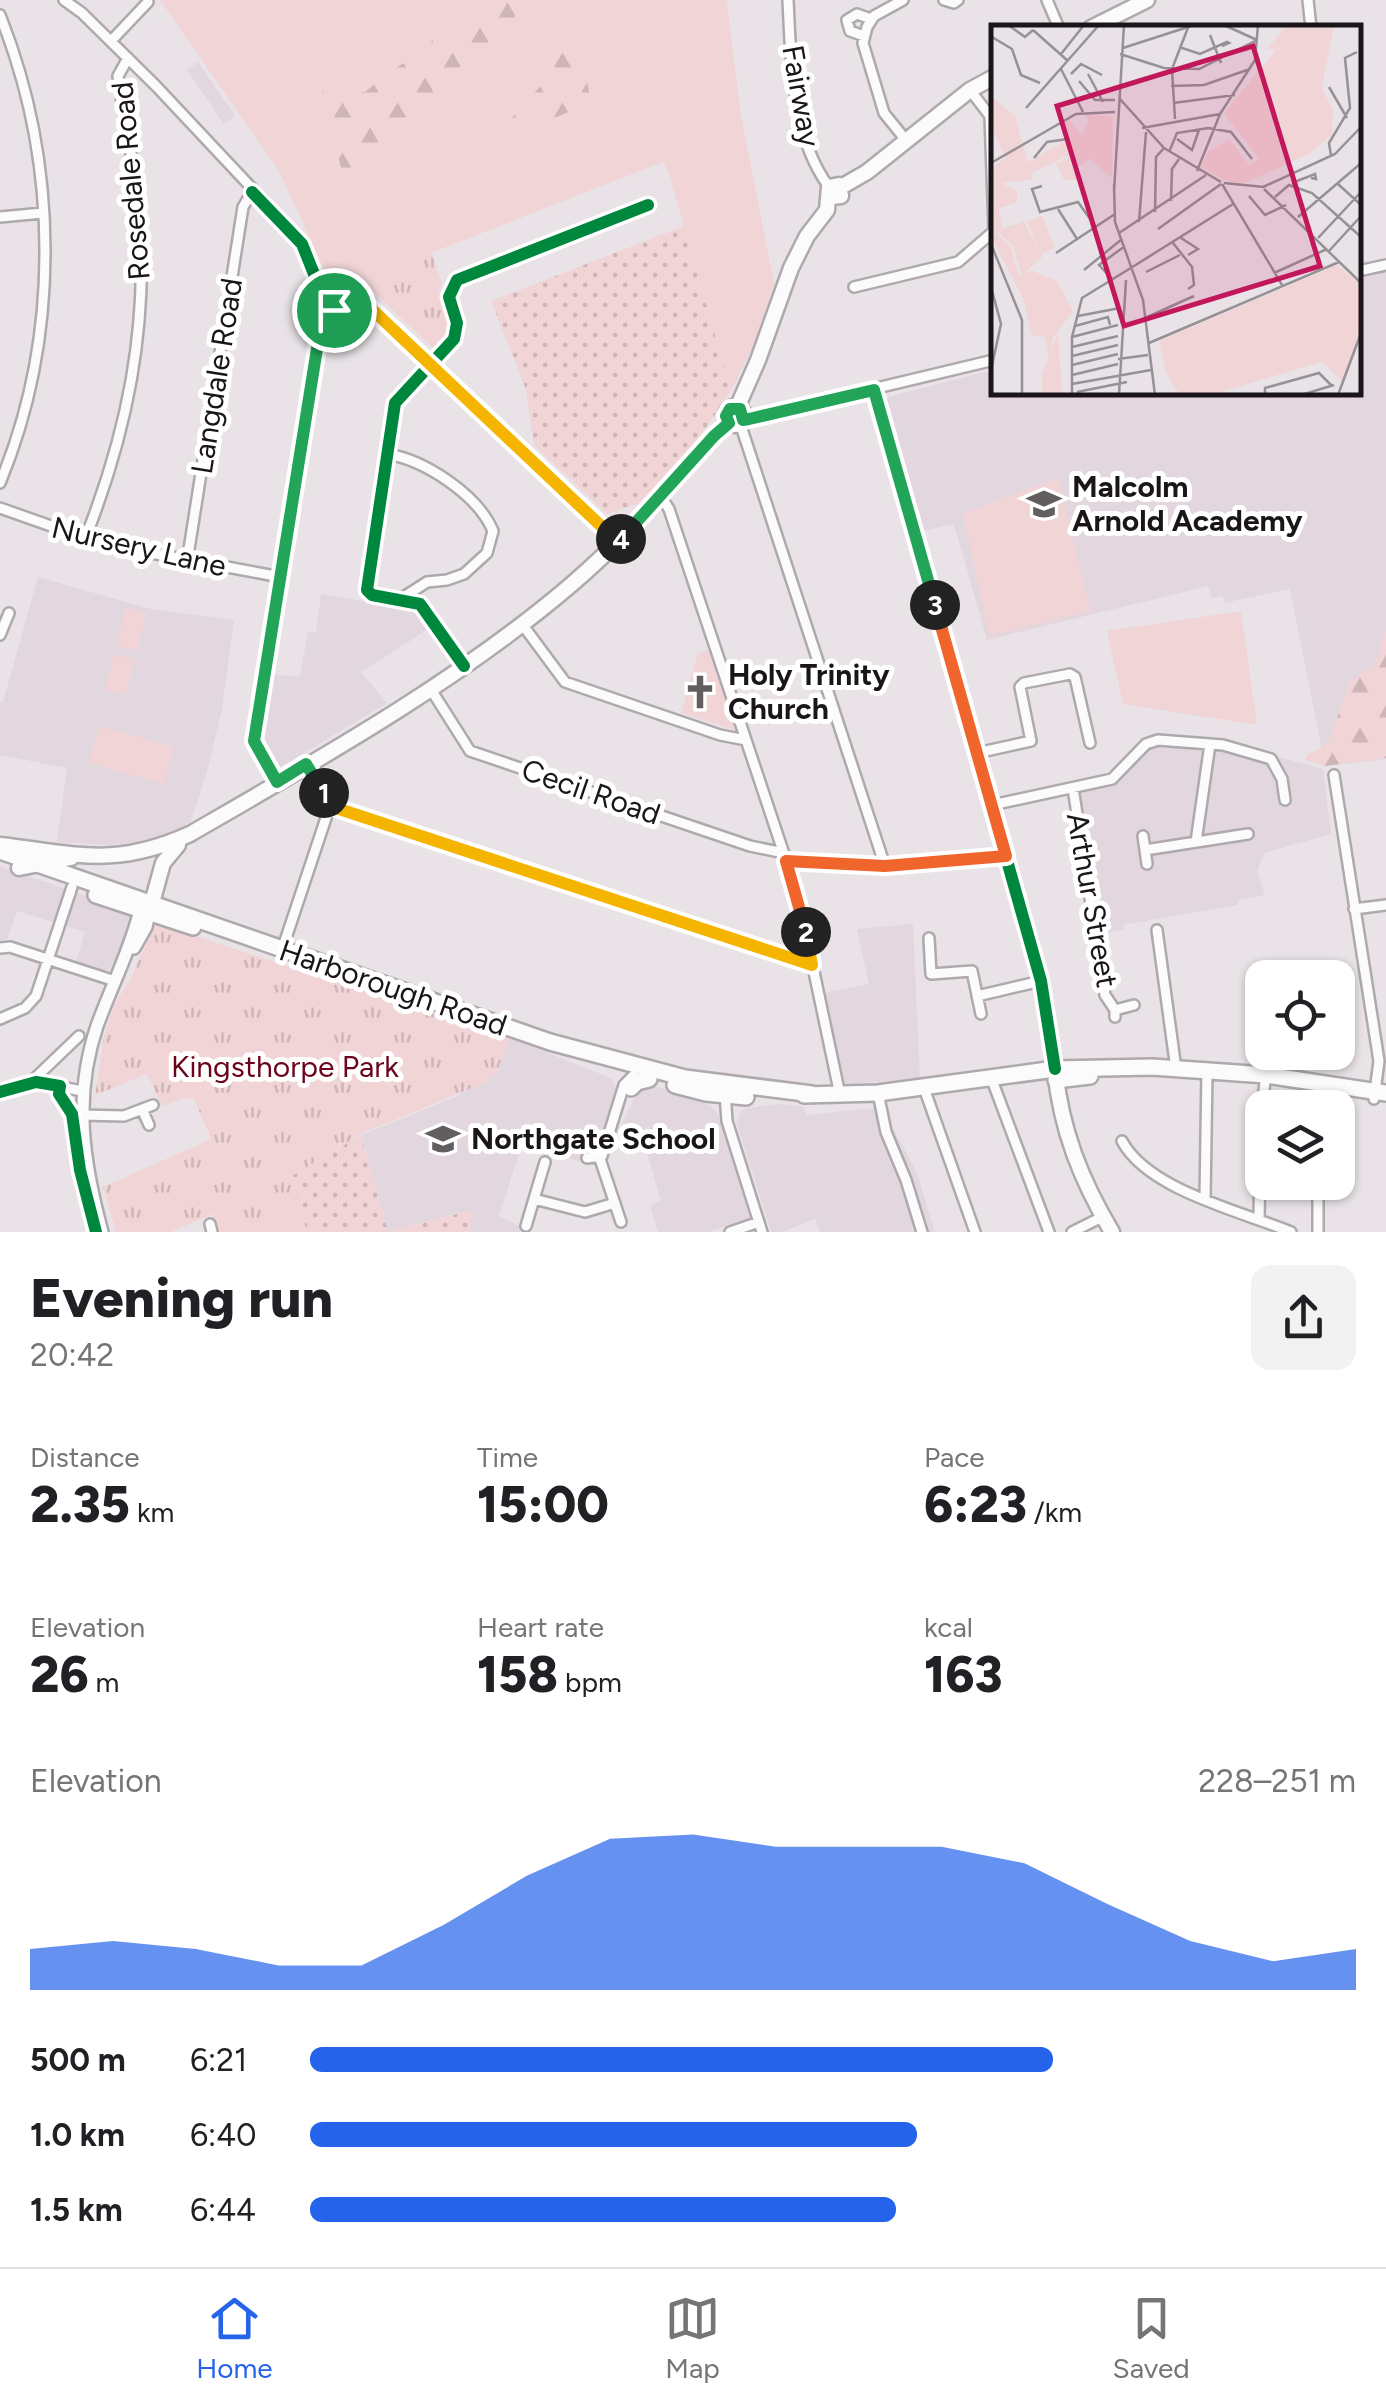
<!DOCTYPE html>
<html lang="en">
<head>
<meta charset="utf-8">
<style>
	:root { --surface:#fff; --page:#f2f2f2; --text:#202124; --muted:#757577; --line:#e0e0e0; --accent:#2563eb }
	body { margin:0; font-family:Figtree,sans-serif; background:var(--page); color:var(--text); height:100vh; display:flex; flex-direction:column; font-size:38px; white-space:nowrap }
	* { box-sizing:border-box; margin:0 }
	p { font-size:32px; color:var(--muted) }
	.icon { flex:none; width:55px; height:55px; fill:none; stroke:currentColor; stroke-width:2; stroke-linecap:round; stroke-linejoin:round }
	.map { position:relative; height:1232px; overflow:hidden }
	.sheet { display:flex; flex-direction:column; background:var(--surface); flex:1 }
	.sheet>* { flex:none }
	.controls { position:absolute; left:1245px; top:960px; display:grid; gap:20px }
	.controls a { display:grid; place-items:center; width:110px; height:110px; border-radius:20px; background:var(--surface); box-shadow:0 2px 8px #0004; font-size:50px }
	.pin { position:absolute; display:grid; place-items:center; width:85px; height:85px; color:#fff; margin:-42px; border:5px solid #fff; border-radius:50%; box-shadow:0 2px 10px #0007 }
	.km { position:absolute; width:50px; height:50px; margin:-25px; border-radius:50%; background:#222; color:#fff; font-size:28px; line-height:50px; text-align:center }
	.round { display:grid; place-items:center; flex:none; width:105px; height:105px; border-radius:20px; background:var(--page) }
	.head { display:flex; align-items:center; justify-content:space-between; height:170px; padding:0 30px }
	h1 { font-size:55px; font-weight:800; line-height:75px }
	.metrics { display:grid; grid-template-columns:repeat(3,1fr); gap:15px; height:170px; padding:10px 30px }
	.metrics div { display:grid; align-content:center }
	.metrics b { font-size:50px; font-weight:800 }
	.metrics small { font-size:28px; font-weight:400 }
	.metrics p { font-size:28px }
	.chart { height:280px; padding:20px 30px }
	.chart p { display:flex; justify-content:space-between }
	.chart svg { width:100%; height:180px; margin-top:10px; fill:var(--accent); opacity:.7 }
	ul { padding:0 30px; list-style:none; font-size:32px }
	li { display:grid; grid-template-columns:160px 120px 1fr; align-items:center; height:75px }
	li i { height:25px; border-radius:12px; background:var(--accent) }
	.tabs { display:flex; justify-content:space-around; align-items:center; height:140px; border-top:2px solid var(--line); background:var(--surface); font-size:28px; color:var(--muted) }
	.tabs a { display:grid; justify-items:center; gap:5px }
	.tabs .selected { color:var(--accent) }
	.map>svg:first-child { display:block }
	.built { fill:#e2d6df }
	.grass { fill:#f1d4d6 }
	.forest { fill:url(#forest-firs) }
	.park { fill:url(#park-tufts) }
	.garden { fill:url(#garden-dots) }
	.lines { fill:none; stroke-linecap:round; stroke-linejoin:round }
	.minor-casing { stroke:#aea9ad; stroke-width:14 }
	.tertiary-casing { stroke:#aea9ad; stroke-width:16 }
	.primary-casing { stroke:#aea9ad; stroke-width:19 }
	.trunk-casing { stroke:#aea9ad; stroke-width:20 }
	.minor { stroke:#fcfbfc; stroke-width:9 }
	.tertiary { stroke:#fcfbfc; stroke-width:11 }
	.primary { stroke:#fcfbfc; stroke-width:14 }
	.trunk { stroke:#fcfbfc; stroke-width:15 }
	.cycleway-casing { stroke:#fff; stroke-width:19 }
	.cycleway { stroke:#00873e; stroke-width:12 }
	.split-1-casing { stroke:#fff; stroke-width:20 }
	.split-2-casing { stroke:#fff; stroke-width:20 }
	.split-3-casing { stroke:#fff; stroke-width:20 }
	.split-4-casing { stroke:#fff; stroke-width:20 }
	.split-5-casing { stroke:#fff; stroke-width:20 }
	.split-1 { stroke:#22a559; stroke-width:12 }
	.split-2 { stroke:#f5b400; stroke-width:12 }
	.split-3 { stroke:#f0652b; stroke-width:12 }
	.split-4 { stroke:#22a559; stroke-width:12 }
	.split-5 { stroke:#f5b400; stroke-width:12 }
	.labels { text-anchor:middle; stroke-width:10; stroke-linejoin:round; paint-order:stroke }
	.street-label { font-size:30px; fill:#191518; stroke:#fff }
	.poi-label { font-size:30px; font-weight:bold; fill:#191518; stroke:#fff; text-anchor:start }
	.park-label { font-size:30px; fill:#6b031c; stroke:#fff }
	.inset-road { fill:none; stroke:#969195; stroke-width:2.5 }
	.view { fill:#c2185b; fill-opacity:0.15; stroke:#c2185b; stroke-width:5 }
	.inset-edge { fill:none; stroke:#191518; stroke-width:5 }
</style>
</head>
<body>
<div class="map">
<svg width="1386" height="1232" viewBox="0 0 1386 1232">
	<defs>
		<pattern id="forest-firs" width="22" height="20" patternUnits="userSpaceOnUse" patternTransform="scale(2.5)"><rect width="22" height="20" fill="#f1d4d6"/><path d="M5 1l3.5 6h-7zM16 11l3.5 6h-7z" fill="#ceb5b7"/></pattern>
		<pattern id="park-tufts" width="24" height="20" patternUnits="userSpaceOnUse" patternTransform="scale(2.5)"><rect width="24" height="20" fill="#f1d4d6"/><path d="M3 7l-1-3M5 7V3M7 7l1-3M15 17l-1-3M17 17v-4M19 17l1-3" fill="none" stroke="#ceb5b7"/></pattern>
		<pattern id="garden-dots" width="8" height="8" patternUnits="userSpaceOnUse" patternTransform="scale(2.5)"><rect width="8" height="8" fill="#f1d4d6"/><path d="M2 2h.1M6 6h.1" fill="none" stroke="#ceb5b7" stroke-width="1.8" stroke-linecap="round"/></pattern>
	</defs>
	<rect width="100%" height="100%" fill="#e9e3e8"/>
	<path class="built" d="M198,62L235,116L224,124L187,70Z
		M1386,271V759L1325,766L1290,589L1224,603L1223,596L1212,598L1208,586L987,640L954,524L923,531L884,398L993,370L994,392H1358L1359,277Z
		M38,577L151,609L234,620L222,709L208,768L191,821L181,828L138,842L109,845L57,842L67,768L0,755V702H3Z
		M321,594L411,609L430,628L361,672L387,703L279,768L261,739L272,675L300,676L308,632L316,633Z
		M1148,739L1220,741L1323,769L1331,834L1264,853L1257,871L1265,895L1239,900L1238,905L1123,925V930L1099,934L1080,786L1116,772Z
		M0,866L131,912L133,916L126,940L110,969L103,971L76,962L85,932L17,911L8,938L0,941Z
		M913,924L920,1079L838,1084L819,994L869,984L857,929Z
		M510,1038L611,1078L617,1089L598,1150L589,1151L585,1163L522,1144L499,1216L531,1232H468L473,1210L388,1231L361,1135L453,1098L497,1071Z
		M647,1084L701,1099L717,1112L750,1218L708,1232H658L650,1206L661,1201L640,1129L622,1123L638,1092Z
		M781,1104L804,1107L806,1115L888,1107L893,1128L917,1173L935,1232H820L815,1219L782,1232H771L737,1124L740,1112L747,1108Z"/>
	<path class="grass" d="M160,0H727L740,110L774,284L755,342L731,391L668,171L663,162L344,287L334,286L329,280L279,171Z
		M1058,478L1091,611L989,636L963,513Z
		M126,608L146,613L137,651L116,645Z
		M1241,611L1257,725L1123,704L1107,631Z
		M708,650L738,731L681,713L698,653Z
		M114,654L134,659L126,695L105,690Z
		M99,726L174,747L164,784L89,763Z"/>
	<path class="forest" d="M500,0H524L508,30L466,56L447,90L425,110L397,67L418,55L437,36L462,28L471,14Z
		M574,28L581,49L591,103L507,137L500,131L555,70L553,37L558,31Z
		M393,69L403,89L422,114L418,127L354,185L343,176L322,90L332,81L343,92H365Z
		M1386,630V758L1325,766L1305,760L1307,755L1328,744L1349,683L1373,666Z"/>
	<path class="park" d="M431,252L442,283L438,290L443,293C445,317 458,334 434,349L361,280Z
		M158,924L161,925L510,1038L497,1071L486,1082L361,1134L293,1176L307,1232H217L212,1214L171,1232H116L103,1187L211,1139L194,1099L184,1098L162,1106L147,1074L95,1095L104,1036L114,1005L131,978L153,928Z"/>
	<path class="garden" d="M684,226L731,391L694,445L641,503L607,514L534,445L526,390L491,301Z
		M361,1135L388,1231L474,1210L468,1232H307L292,1176Z"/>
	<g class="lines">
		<g class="minor-casing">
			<path id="minor" d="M64,0L82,13L156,86L294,233C313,256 313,289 334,310
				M788,0C791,61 791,136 829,187
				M903,0L874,16L867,27L863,43L884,113L905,139
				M944,0L954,3L958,0
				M1047,0L1059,28
				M1308,0L1311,28
				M0,15C59,163 61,336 0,483
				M864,36L850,31L847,20L857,14L871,19
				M111,41L148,2
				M970,90L990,116L994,229
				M0,217L43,213
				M1358,271L1386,265
				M854,287L958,262L994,231
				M874,390L1041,981L1055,1069
				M743,420L994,360
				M740,423L885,866
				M387,454C425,460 478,495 493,531L487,553L464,574L447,580L427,582L399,600
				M661,497L669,509L798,896L840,1095
				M0,508L102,544L281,577
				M85,539C127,433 149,326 139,211C135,166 124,121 118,76L128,58
				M187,562L243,207L252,192
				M522,624L565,682L720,735L746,740
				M0,635L9,613
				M464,666L420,604L372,595L367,590L395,403L454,339L457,323L449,297L457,280L648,205
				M430,688L470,751L750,846L784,853
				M977,753L1031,741L1020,687L1024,683L1070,674L1075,677L1090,743
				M306,764L330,806
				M1334,775L1379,1061L1374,1099
				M277,781L254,738L320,330L324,320L347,297L361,299L618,542
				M1073,788L1105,995L1115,1010
				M992,805L1112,779L1146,744L1158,740L1223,745L1271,759L1282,779L1285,800
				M330,806L813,965
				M1143,836L1147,864
				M1196,842L1210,744
				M1145,850L1248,834
				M786,861L885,866L1006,856
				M1354,909L1386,905
				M1157,930L1176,1069
				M929,938L931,974L972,971L981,1014
				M0,948L10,947L115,981
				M282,950L330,806
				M977,996L1041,981
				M1115,1017V1010L1134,1005
				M0,1019L25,1008L36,996L72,887
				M992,1080L1049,1232
				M31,1082L79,1036
				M924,1088L975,1232
				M0,1092L36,1082L82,1091
				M725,1093L727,1121L762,1232
				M878,1093L886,1132L906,1180L922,1232
				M1318,1108L1319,1090
				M142,1109L149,1125
				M81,1115L124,1116L153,1105
				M1122,1141C1148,1190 1241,1211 1291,1232
				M587,1158L602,1156L624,1085L634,1075
				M600,1159L621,1222
				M534,1199L585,1212L615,1203
				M1205,1199L1207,1071
				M1259,1218L1261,1115L1265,1082
				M210,1224L212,1232
				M526,1226L545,1162
				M730,1232L759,1222
				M1072,1232L1102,1217
				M1318,1232V1182"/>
		</g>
		<g class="tertiary-casing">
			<path id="tertiary" d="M134,948L146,927L149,913L145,907
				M102,1232C83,1162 73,1097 97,1026C111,987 130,951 140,910"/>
		</g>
		<g class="primary-casing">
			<path id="primary" d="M1091,28L1147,0
				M841,187L867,172L970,90L994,77
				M726 416a9 9 0 1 1 18 0a9 9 0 1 1-18 0Z
				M737,408L758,360L791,268L807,236L827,210L829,187L839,185L841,196L831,197
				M0,845C78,854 114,868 190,834C318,760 460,680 572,584C625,539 668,487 714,436L729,423
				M19,868L71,858
				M150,910L163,863L178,845
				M1055,1069C1061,1130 1081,1180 1112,1232"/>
		</g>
		<g class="trunk-casing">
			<path id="trunk" d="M0,851L550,1042L685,1078L812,1094
				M96,895L193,927
				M1056,1080L1090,1076
				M675,1085L706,1093L746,1097
				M631,1088L637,1082L649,1079
				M804,1095L878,1093L1055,1069L1152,1067L1266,1075L1386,1093"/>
		</g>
		<use href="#minor" class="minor"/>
		<use href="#tertiary" class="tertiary"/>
		<use href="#primary" class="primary"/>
		<use href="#trunk" class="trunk"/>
		<g class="cycleway-casing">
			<path id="cycleway" d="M252,192L302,244L324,299L334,310L349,296L361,299L618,542
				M874,390L1041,981L1055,1069
				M464,666L420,604L372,595L367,590L395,403L454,339L457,323L449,297L457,280L648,205
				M0,1092L36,1082L60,1086L59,1094L72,1114L80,1170L96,1232"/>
		</g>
		<use href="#cycleway" class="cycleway"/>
	</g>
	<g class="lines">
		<g class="split-1-casing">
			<path id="split-1" d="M324,793L306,764L277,782L254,741L320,330L334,310"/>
		</g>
		<g class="split-2-casing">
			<path id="split-2" d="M324,793L330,806L812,965L806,932"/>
		</g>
		<g class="split-3-casing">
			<path id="split-3" d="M806,932L786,861L885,866L1006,856L935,605"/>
		</g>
		<g class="split-4-casing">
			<path id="split-4" d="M621,539L714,436L729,423L726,416L730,409H740L743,420L749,419L874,390L935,605"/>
		</g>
		<g class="split-5-casing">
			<path id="split-5" d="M334,310L349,296L361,299L618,542L621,539"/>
		</g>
		<use href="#split-1" class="split-1"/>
		<use href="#split-2" class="split-2"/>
		<use href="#split-3" class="split-3"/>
		<use href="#split-4" class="split-4"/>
		<use href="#split-5" class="split-5"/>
	</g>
	<defs>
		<g id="school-bare" transform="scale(2.7)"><path d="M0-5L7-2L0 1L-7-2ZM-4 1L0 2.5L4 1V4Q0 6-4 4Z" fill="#625d61" stroke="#fff" stroke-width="2.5" paint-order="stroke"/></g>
		<g id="church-bare" transform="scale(2.7)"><path d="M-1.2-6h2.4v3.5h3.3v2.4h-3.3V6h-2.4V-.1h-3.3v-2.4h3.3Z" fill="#625d61" stroke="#fff" stroke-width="2.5" paint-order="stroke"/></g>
	</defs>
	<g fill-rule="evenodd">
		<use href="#school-bare" x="1044" y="504"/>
		<use href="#church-bare" x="700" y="692"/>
		<use href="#school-bare" x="443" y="1139"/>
	</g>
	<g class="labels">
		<g class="street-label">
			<text transform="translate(801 96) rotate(80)" y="10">Fairway</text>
			<text transform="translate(131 181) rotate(-95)" y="10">Rosedale Road</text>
			<text transform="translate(217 376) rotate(-81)" y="10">Langdale Road</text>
			<text transform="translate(139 547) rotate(13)" y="10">Nursery Lane</text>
			<text transform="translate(591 792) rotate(19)" y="10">Cecil Road</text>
			<text transform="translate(1092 900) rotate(80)" y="10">Arthur Street</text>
			<text transform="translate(393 988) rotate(19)" y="10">Harborough Road</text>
		</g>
		<g class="poi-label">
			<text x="1072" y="497">Malcolm<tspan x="1072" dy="34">Arnold Academy</tspan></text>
			<text x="728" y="685">Holy Trinity<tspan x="728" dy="34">Church</tspan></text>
			<text x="471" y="1149">Northgate School</text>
		</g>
		<g class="park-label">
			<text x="285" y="1077">Kingsthorpe Park</text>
		</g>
	</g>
	<g transform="translate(991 25)">
		<rect width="370" height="370" fill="#e9e3e8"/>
		<path d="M332,0H343L331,62L342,86L341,110L318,129L254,158L235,156L268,134L233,88L285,25L301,24ZM5,207L20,222L27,250L42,246L66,256L82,286L62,313L58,333L54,312L41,310L32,273L0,212Z" fill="#f1d4d6"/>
		<path d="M296,0H332L301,24H276ZM0,71L24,91L37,137L78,114L68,101L78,95L91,110L98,96L92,89L122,91L121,153L89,125L41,148L42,154L10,158L26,166V178L8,183L11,203L33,197L52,231L31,250L22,221L7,207L0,209V143L15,133L0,101ZM346,240L370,260V305L351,356L331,337L219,370H189L175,348L168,316ZM67,307L71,370H51V349Z" fill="#f1d4d6"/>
		<path d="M238,114L259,141L235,156L210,142L217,127ZM89,125L99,134L85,143L92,155H73L65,139ZM51,191L64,223L50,228L36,196Z" fill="#f1d4d6"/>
		<path class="inset-road" d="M17,0L34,12L42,5M233,0L266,15M42,5L77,36M370,5V42M1,12L21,24L30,50L49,58M221,15L219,10L230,38M188,22L209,29L236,17L238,18L231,21M132,23L200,1M70,29L93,0M129,29L173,43L208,44L266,15M70,44L92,87M80,49L90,39L111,50M97,49L112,77M88,56L104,75H124M180,61L213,60L259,44M338,62L356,93M129,74L173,123L230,157M182,78L244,70M35,83L108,0M184,94L181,44L198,0M151,103L229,89M186,114L201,125L208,105M178,127L186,108L217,103L240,107L261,134M340,131L338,118L359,83L354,33L366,27M43,133L56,117L77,114M0,138L85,89L124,87M206,146L229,89L264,35L267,0M233,158L273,162M301,158L324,149L325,154L320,153M123,159L124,197L152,275L164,370M231,159L291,260M347,159L370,180M51,161L41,164L49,187L87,177L104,201M272,162L344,129L370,102M273,164L370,258M123,167L133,0M258,171L274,190L295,180M284,172L298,160L321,168L370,212M180,176L181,144L188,134M67,184L86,214M164,187L165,132L173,123M307,192L369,139M148,197L155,107M167,204L230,159M128,208L215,150M190,213L207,224L197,230M327,213L370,167M182,218L201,242L203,260L197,264M0,219L31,295V370M338,226L370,191M65,228L124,189M143,241L242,179M93,245L131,214M155,247L189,230M283,248L336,224M122,255L108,240L134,221M0,262L10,299L0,345M87,291L129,283M154,293L203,271M84,301L117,292L119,300M81,312L127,300M158,318L348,237M81,322L127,311M81,331L127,320M127,334L157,330M81,340L127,329M81,350L127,339M81,359L160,345M86,367L136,357M81,370V312L91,273L143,241M128,370L135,255M274,370V363L328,348L341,361M310,370L343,360M347,370L370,308"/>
		<path class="view" d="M262,21L329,241L133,301L66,81Z"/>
		<rect width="370" height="370" class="inset-edge"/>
	</g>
</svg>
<div class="controls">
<a><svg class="icon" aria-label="locate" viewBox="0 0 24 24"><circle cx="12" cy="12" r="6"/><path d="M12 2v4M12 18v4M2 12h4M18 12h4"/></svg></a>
<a><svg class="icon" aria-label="layers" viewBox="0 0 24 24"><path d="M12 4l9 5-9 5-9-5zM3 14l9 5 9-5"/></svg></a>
</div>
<div class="pin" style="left:334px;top:310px;background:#1e9e55"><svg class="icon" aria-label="arrive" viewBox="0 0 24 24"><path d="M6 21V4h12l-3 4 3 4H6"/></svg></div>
<b class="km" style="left:324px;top:793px">1</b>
<b class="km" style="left:806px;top:932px">2</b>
<b class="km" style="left:935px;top:605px">3</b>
<b class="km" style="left:621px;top:539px">4</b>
</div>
<section class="sheet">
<div class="head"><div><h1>Evening run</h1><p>20:42</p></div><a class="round"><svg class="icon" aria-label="share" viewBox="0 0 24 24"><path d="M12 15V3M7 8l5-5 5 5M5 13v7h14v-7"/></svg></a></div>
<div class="metrics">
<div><p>Distance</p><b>2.35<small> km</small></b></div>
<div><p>Time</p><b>15:00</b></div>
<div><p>Pace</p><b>6:23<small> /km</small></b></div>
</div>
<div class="metrics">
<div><p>Elevation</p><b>26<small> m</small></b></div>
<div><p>Heart rate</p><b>158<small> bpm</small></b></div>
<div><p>kcal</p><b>163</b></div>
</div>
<div class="chart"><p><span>Elevation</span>228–251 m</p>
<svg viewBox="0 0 160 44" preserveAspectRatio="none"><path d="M0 44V34L10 32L20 34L30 38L40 38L50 28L60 16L70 7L80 6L90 9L100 9L110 9L120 13L130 23L140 32L150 37L160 34V44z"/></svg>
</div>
<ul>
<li><b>500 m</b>6:21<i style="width:71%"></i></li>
<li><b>1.0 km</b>6:40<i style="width:58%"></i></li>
<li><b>1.5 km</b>6:44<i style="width:56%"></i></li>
</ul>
</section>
<nav class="tabs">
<a class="selected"><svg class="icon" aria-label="home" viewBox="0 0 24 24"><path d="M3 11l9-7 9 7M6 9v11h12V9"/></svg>Home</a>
<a><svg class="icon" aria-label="map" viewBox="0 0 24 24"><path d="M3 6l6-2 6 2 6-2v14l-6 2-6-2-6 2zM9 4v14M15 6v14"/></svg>Map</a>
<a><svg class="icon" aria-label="saved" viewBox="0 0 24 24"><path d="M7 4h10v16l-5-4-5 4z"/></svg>Saved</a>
</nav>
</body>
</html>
